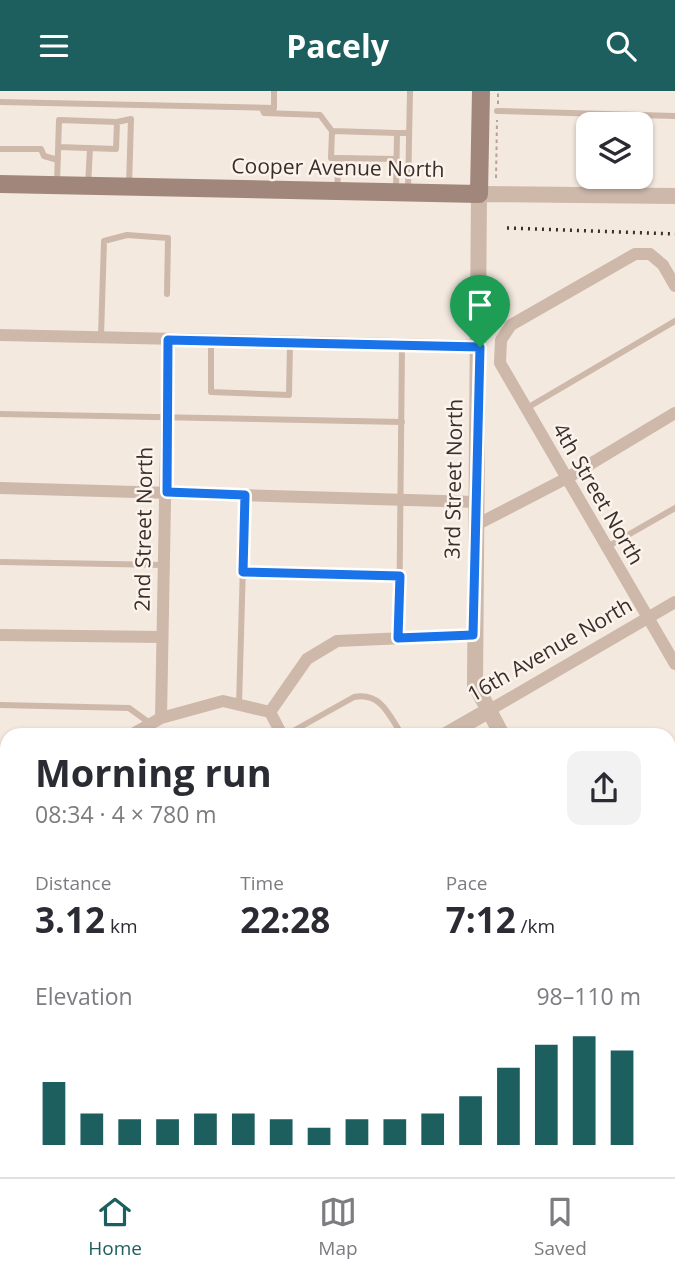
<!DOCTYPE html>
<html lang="en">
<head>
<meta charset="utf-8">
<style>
	:root { --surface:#fff; --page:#f2f2f3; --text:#2b2b33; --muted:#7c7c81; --line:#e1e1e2; --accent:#1d5e5e }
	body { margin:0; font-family:"Open Sans",sans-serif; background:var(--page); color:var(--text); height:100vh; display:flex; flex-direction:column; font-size:26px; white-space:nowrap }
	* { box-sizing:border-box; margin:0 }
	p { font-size:23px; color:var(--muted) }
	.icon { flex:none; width:38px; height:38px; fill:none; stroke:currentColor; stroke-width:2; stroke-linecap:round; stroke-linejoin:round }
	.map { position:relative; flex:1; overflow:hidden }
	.details { position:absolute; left:0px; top:637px; width:676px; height:450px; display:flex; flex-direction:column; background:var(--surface); border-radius:21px 21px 0 0; box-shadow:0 2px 5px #0004 }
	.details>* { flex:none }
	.fabs { position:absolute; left:576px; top:21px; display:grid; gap:14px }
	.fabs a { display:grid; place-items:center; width:77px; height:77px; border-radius:14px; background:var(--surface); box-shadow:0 2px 5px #0004; font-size:35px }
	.pin { position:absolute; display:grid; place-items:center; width:60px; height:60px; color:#fff; margin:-72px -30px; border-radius:50% 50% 50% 0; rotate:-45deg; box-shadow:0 0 7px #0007 }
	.pin .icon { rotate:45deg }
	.round { display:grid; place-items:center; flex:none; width:74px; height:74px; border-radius:14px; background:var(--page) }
	.summary { display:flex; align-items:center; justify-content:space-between; height:119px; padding:0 35px }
	h1 { font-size:38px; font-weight:700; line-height:52px }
	.metrics { display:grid; grid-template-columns:repeat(3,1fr); gap:10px; height:119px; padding:7px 35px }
	.metrics div { display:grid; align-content:center }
	.metrics b { font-size:35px; font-weight:700 }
	.metrics small { font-size:19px; font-weight:400 }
	.metrics p { font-size:19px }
	.chart { height:196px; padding:14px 35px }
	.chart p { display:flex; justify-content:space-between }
	.chart svg { width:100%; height:126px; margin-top:7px; stroke:var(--accent); stroke-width:6 }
	header { display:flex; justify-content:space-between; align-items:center; height:91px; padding:0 35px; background:var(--accent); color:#fff; font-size:32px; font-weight:700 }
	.tab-bar { display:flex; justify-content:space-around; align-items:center; height:98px; border-top:2px solid var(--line); background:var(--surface); font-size:19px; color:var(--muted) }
	.tab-bar a { display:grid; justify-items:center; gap:4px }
	.tab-bar .active { color:var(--accent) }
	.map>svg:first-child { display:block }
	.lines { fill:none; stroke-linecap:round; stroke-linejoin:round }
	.path { stroke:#b9a294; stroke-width:2; stroke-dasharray:3.5 3.5; stroke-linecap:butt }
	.service { stroke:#cdb8aa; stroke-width:6 }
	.minor { stroke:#cdb8aa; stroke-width:12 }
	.tertiary { stroke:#cdb8aa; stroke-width:16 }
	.secondary { stroke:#a1867b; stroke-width:18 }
	.rail { stroke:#3a2e2a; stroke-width:3.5; stroke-dasharray:2 5; stroke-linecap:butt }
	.route-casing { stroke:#fff; stroke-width:14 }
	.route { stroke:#1a73e8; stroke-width:9 }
	.labels { text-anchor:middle; stroke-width:5; stroke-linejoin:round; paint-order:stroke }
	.street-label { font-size:21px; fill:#3a2e2a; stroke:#fbf3ec }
</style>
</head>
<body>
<header><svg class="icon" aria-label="menu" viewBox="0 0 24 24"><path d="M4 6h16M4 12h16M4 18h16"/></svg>Pacely<svg class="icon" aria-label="search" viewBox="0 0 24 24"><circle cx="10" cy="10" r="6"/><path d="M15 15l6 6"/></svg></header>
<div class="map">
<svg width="675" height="1086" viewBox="0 0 675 1086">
	<rect width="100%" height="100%" fill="#f4e9df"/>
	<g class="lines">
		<path class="path" d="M498,13V0
			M496,87L497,29"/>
		<path class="service" d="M0,11L274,17V0
			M262,17L264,22L320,24L332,40L331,67H339
			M497,20L675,25
			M332,40L397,42
			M59,56L116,58L117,31
			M0,58H41L44,65L58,69
			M57,92L59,29L117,31L131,28L129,95
			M88,94L90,57
			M337,98L339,67L397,68
			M396,99L397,42H409
			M408,100L410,0
			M101,245L104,150L127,144L168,147L167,203
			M211,250V301L289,304L290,252
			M527,317L675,230
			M0,323L402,331
			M607,456L675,417
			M0,471L165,474
			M243,480L400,485
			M399,547L402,254
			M0,614L129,617L151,633
			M239,614L245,404
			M286,644L354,606C381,601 389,624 402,644
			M0,749L7,761
			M0,1054L7,1065
			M492,1086L503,1080"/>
		<path class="minor" d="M675,195L663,174L650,163H635L511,234L501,249L500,272L675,573
			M0,244L480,255
			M0,397L477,411
			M476,434L567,387L675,322
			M0,544L162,546
			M488,620L675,511
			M270,621L307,568L337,550L473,544
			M270,621L282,644
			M161,627L168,249
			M131,644L161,627L223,610L270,621
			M668,701L675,697
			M0,720L7,716
			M668,886L675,882
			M668,1075L675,1071
			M5,1086L16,1080
			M324,1086L335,1080
			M650,1086L660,1080"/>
		<path class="tertiary" d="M446,644L488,620
			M502,644L475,593L479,103L675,105
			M0,909L7,921
			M668,931L675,943
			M98,1080L102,1086
			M531,1080L535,1086"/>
		<path class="secondary" d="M0,93L479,103L481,0"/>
		<path class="rail" d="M507,137L675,143"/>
	</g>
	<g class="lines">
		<g class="route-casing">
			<path id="route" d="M168,249L480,256L473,544L398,547L400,485L243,481L245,404L167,401Z"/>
		</g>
		<use href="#route" class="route"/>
	</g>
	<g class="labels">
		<g class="street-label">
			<text transform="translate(338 77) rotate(1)" y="7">Cooper Avenue North</text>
			<text transform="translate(454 388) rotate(-89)" y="7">3rd Street North</text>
			<text transform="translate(598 403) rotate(60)" y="7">4th Street North</text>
			<text transform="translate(144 438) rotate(-89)" y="7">2nd Street North</text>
			<text transform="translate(550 559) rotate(-30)" y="7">16th Avenue North</text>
		</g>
	</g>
</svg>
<div class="fabs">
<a><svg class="icon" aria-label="layers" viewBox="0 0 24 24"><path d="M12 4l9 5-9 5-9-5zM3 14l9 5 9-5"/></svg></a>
</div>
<div class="pin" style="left:480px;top:256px;background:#1e9e55"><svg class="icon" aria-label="arrive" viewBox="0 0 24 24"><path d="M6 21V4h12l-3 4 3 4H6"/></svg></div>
<section class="details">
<div class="summary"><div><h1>Morning run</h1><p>08:34 · 4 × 780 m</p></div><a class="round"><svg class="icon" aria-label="share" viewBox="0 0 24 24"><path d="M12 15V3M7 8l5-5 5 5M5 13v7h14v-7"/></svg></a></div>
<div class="metrics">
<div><p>Distance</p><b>3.12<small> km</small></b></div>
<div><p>Time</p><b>22:28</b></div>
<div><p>Pace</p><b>7:12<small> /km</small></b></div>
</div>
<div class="chart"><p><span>Elevation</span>98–110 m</p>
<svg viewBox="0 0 160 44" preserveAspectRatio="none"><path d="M5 44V22M15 44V33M25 44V35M35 44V35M45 44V33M55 44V33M65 44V35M75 44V38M85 44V35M95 44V35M105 44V33M115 44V27M125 44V17M135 44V9M145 44V6M155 44V11"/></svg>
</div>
</section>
</div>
<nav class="tab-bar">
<a class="active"><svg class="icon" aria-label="home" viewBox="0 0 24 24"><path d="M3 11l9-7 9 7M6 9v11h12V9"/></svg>Home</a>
<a><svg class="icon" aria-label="map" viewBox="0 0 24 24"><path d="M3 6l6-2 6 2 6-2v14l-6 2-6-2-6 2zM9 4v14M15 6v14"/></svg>Map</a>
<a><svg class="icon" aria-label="saved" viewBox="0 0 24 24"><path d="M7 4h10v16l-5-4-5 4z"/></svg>Saved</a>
</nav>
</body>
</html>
